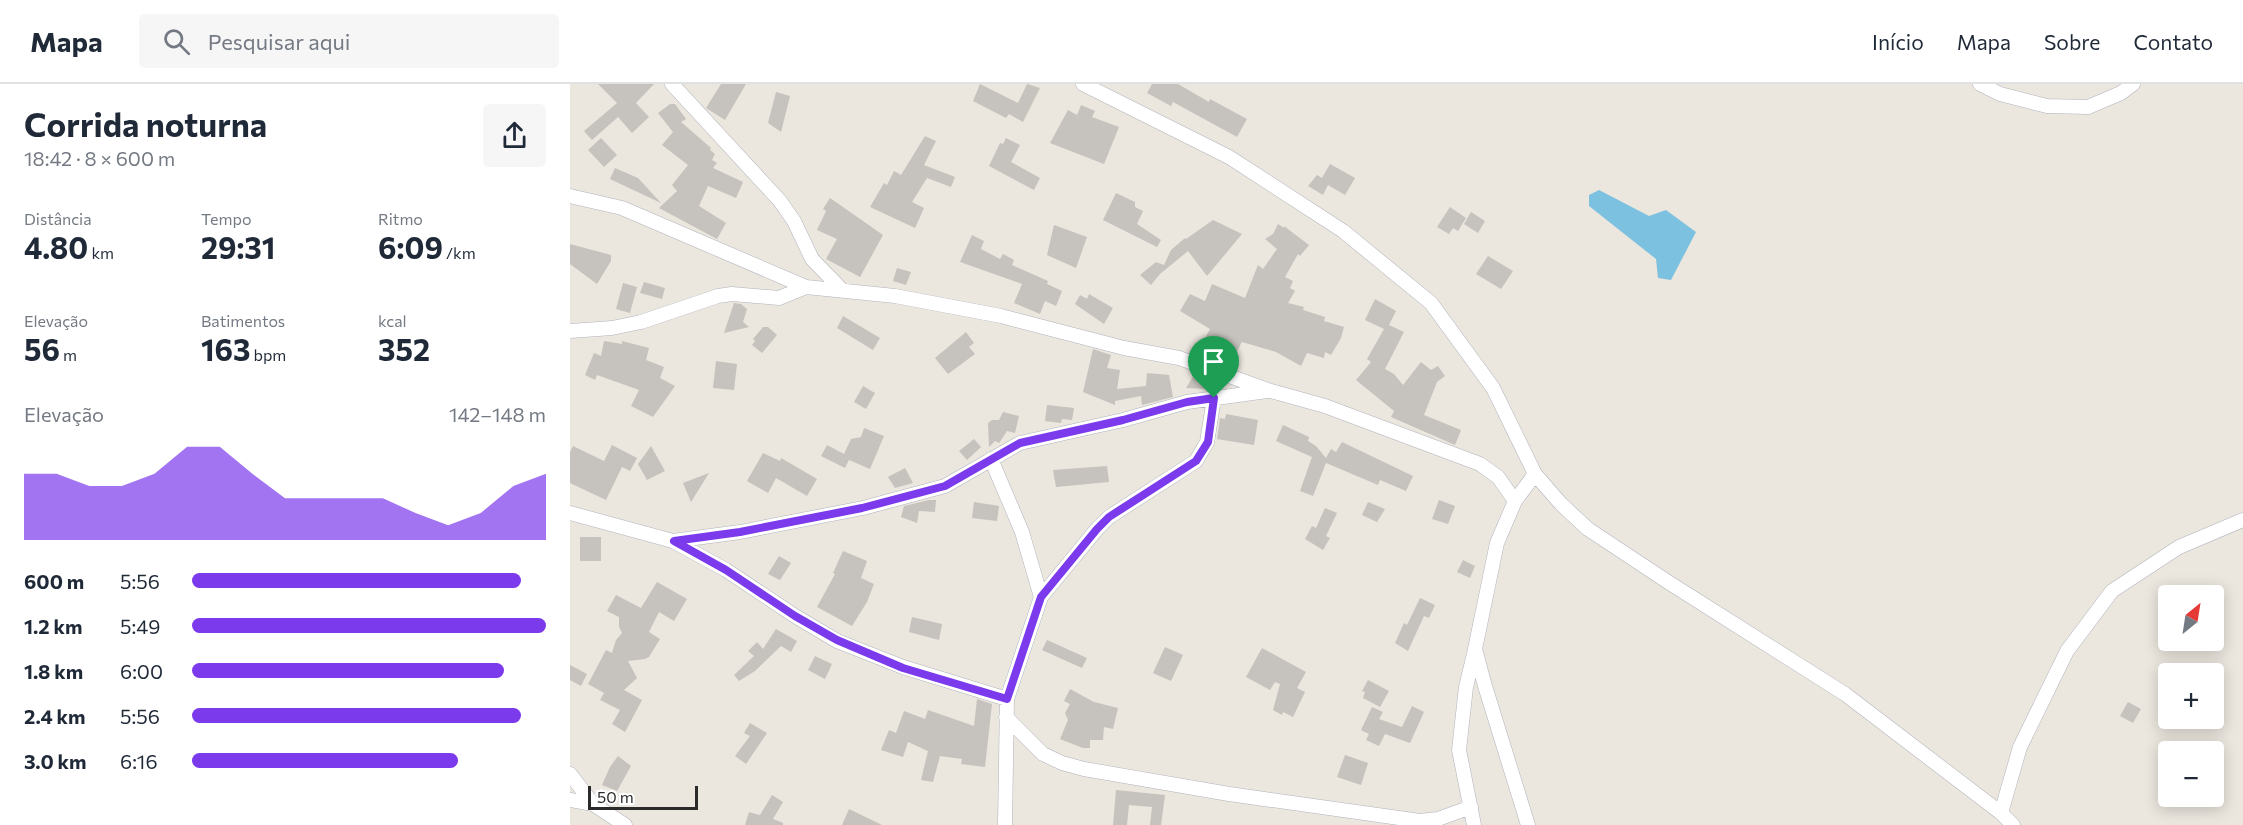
<!DOCTYPE html>
<html lang="pt">
<head>
<meta charset="utf-8">
<style>
	:root { --surface:#fff; --page:#f6f6f7; --text:#1f2937; --muted:#747a83; --line:#e0e1e3; --accent:#7c3aed }
	body { margin:0; font-family:Commissioner,sans-serif; background:var(--page); color:var(--text); height:100vh; display:flex; flex-direction:column; font-size:22px; white-space:nowrap }
	* { box-sizing:border-box; margin:0 }
	p { font-size:20px; color:var(--muted) }
	.icon { flex:none; width:33px; height:33px; fill:none; stroke:currentColor; stroke-width:2; stroke-linecap:round; stroke-linejoin:round }
	.map { position:relative; flex:1; overflow:hidden }
	.details { display:flex; flex-direction:column; background:var(--surface); width:570px }
	.details>* { flex:none }
	.needle { width:39px; rotate:30deg }
	.fabs { position:absolute; left:1588px; top:501px; display:grid; gap:12px }
	.fabs a { display:grid; place-items:center; width:66px; height:66px; border-radius:6px; background:var(--surface); box-shadow:0 3px 15px #0003; font-size:30px }
	.scale { position:absolute; left:18px; bottom:15px; width:110px; box-sizing:border-box; padding-left:6px; border:3px solid #2a2a2a; border-top:0; font-size:16px; line-height:21px; white-space:nowrap; color:#2a2a2a; -webkit-text-stroke:4px #fff; paint-order:stroke }
	.pin { position:absolute; display:grid; place-items:center; width:51px; height:51px; color:#fff; margin:-62px -26px; border-radius:50% 50% 50% 0; rotate:-45deg; box-shadow:0 0 6px #0007 }
	.pin .icon { rotate:45deg }
	.round { display:grid; place-items:center; flex:none; width:63px; height:63px; border-radius:6px; background:var(--page) }
	.head { display:flex; align-items:center; justify-content:space-between; height:102px; padding:0 24px }
	h1 { font-size:33px; font-weight:700; line-height:45px }
	.metrics { display:grid; grid-template-columns:repeat(3,1fr); gap:9px; height:102px; padding:6px 24px }
	.metrics div { display:grid; align-content:center }
	.metrics b { font-size:30px; font-weight:700 }
	.metrics small { font-size:16px; font-weight:400 }
	.metrics p { font-size:16px }
	.chart { height:168px; padding:12px 24px }
	.chart p { display:flex; justify-content:space-between }
	.chart svg { width:100%; height:108px; margin-top:6px; fill:var(--accent); opacity:.7 }
	ul { padding:0 24px; list-style:none; font-size:20px }
	li { display:grid; grid-template-columns:96px 72px 1fr; align-items:center; height:45px }
	li i { height:15px; border-radius:8px; background:var(--accent) }
	header { display:flex; align-items:center; gap:36px; box-sizing:border-box; height:84px; padding:0 30px; background:var(--surface); border-bottom:2px solid var(--line) }
	header strong { font-size:28px }
	nav { display:flex; gap:33px; margin-inline-start:auto; font-size:21px }
	.search { width:420px; height:54px; background:var(--page); display:flex; align-items:center; gap:15px; box-sizing:border-box; padding:0 21px; border-radius:6px; color:var(--muted); font-size:22px }
	main { display:flex; flex:1; min-height:0 }
	.map>svg:first-child { display:block }
	.water { fill:#7dc1e1 }
	.building { fill:#c6c2bd }
	.lines { fill:none; stroke-linecap:round; stroke-linejoin:round }
	.street-casing { stroke:#b1b3bc; stroke-width:15 }
	.street { stroke:#fff; stroke-width:14 }
	.route-casing { stroke:#fff; stroke-width:12 }
	.route { stroke:#7c3aed; stroke-width:8 }
</style>
</head>
<body>
<header>
<strong>Mapa</strong>
<div class="search"><svg class="icon" aria-label="search" viewBox="0 0 24 24"><circle cx="10" cy="10" r="6"/><path d="M15 15l6 6"/></svg>Pesquisar aqui</div>
<nav><a>Início</a><a>Mapa</a><a>Sobre</a><a>Contato</a></nav>
</header>
<main>
<section class="details">
<div class="head"><div><h1>Corrida noturna</h1><p>18:42 · 8 × 600 m</p></div><a class="round"><svg class="icon" aria-label="share" viewBox="0 0 24 24"><path d="M12 15V3M7 8l5-5 5 5M5 13v7h14v-7"/></svg></a></div>
<div class="metrics">
<div><p>Distância</p><b>4.80<small> km</small></b></div>
<div><p>Tempo</p><b>29:31</b></div>
<div><p>Ritmo</p><b>6:09<small> /km</small></b></div>
</div>
<div class="metrics">
<div><p>Elevação</p><b>56<small> m</small></b></div>
<div><p>Batimentos</p><b>163<small> bpm</small></b></div>
<div><p>kcal</p><b>352</b></div>
</div>
<div class="chart"><p><span>Elevação</span>142–148 m</p>
<svg viewBox="0 0 160 44" preserveAspectRatio="none"><path d="M0 44V17L10 17L20 22L30 22L40 17L50 6L60 6L70 17L80 27L90 27L100 27L110 27L120 33L130 38L140 33L150 22L160 17V44z"/></svg>
</div>
<ul>
<li><b>600 m</b>5:56<i style="width:93%"></i></li>
<li><b>1.2 km</b>5:49<i style="width:100%"></i></li>
<li><b>1.8 km</b>6:00<i style="width:88%"></i></li>
<li><b>2.4 km</b>5:56<i style="width:93%"></i></li>
<li><b>3.0 km</b>6:16<i style="width:75%"></i></li>
</ul>
</section>
<div class="map">
<svg width="1673" height="741" viewBox="0 0 1673 741">
	<rect width="100%" height="100%" fill="#ebe6de"/>
	<path class="water" d="M1029,106L1079,132L1096,126L1126,148L1101,196L1088,194L1086,175L1019,122V111Z"/>
	<path class="building" d="M28,0H84L66,19L79,33L62,49L48,33L22,56L14,47L47,19Z
		M151,0H176L155,36L136,24Z
		M410,0L448,19L457,0L470,4L453,38L439,30L436,34L403,17Z
		M582,0H608L639,18L640,15L677,35L667,53L603,18L601,22L577,9Z
		M206,8L220,12L211,48L198,39Z
		M100,20H105L116,35L111,38L141,64L140,66L145,70L142,76L147,79L143,84L173,98L166,114L138,102L129,122L156,139L147,155L89,124L107,107L102,101L118,81L92,61L103,48L88,29Z
		M511,21L525,27L522,33L549,43L534,80L480,59L498,26L507,31Z
		M355,52L366,57L354,81L385,93L381,103L357,94L342,118L354,124L345,144L300,123L314,99L317,101L324,87L331,91Z
		M31,54L47,71L34,83L18,66Z
		M436,54L450,61L441,78L470,94L464,106L419,82L430,59L433,60Z
		M760,80L785,94L775,111L758,101L753,111L738,102L747,91L752,94Z
		M45,84L68,94L91,119L40,95Z
		M546,109L565,118V123L573,127L567,140L591,156L587,163L533,136Z
		M260,114L313,151L290,193L256,175L267,155L247,146L256,127L253,125Z
		M880,123L896,134L888,147L883,144L879,150L867,143Z
		M901,128L915,137L908,149L894,140Z
		M643,136L672,150L637,192L618,167L590,190L581,201L570,191L586,178L594,181L601,166L615,154L616,155Z
		M708,140L714,144V142L739,161L730,172L728,170L715,193L723,197L720,204L725,207L718,219L734,223L733,226L755,233L754,237L774,243L771,254L761,271L755,268L754,274L737,269L731,282L706,268L672,258L666,269L656,264L648,279L626,271L640,245L610,227L620,210L635,217L642,200L675,214L688,181L693,185L707,165L695,155L703,150Z
		M484,141L517,153L506,184L477,171Z
		M402,151L414,157L411,165L430,175L433,170L444,176L442,181L478,197L477,200L492,207L486,222L475,217L470,230L444,219L452,200L390,178Z
		M0,160L41,171V177L27,200L0,180Z
		M918,172L943,187L931,205L906,190Z
		M327,184L341,188L336,201L323,197Z
		M74,198L95,204L92,215L70,209Z
		M53,199L67,203L60,229L46,225Z
		M519,210L543,224L534,240L505,220L510,211L517,215Z
		M805,215L826,227L819,241L834,248L815,285L824,290L833,301L851,278L861,286L868,282L875,292L867,298L854,331L891,346L885,361L821,333L824,327L786,296L801,278L797,275L814,245L795,236Z
		M164,219L171,220L177,225L173,238L179,243L154,249Z
		M273,232L310,254L303,266L267,244Z
		M193,243H198L207,251L192,269L182,261L185,257L183,255Z
		M396,248L404,259L399,263L405,270L378,290L365,274Z
		M34,257L52,260V257L79,264L76,276L94,283L90,294L105,302L83,333L61,322L69,306L27,291L25,296L15,291L24,269L31,272Z
		M523,265L541,271L537,284L550,286L547,305L576,302L577,289L599,291L603,313L572,321L571,312L545,317V321L513,308Z
		M146,277L167,280L164,306L143,304Z
		M625,289L640,295L635,305L616,304Z
		M293,302L305,309L296,325L284,318Z
		M477,321L504,324L502,336L492,335L491,339L475,337Z
		M433,328L449,332L445,349L437,347L429,359L425,357L419,363L418,339L422,336H429Z
		M656,330L688,336L684,361L647,355L650,334L655,335Z
		M713,341L739,353L738,357L746,362L756,374L761,365L766,368L772,358L843,392L836,407L810,396L808,401L756,379L743,412L730,407L742,373L706,357Z
		M294,344L314,352L300,385L279,376L275,384L251,372L257,361L274,370L281,355L291,353Z
		M404,355L411,363L397,376L389,367Z
		M42,361L67,374L60,387L52,383L36,416L0,399V368L3,362L34,377Z
		M81,362L95,387L77,396L68,380Z
		M193,369L210,377L211,374L247,395L237,412L206,394L198,409L177,397Z
		M537,382L539,398L486,403L483,386Z
		M335,384L343,399L325,404L318,393Z
		M139,389L121,418L113,399Z
		M359,416H366L365,428L349,427L347,439L331,433L334,422Z
		M869,416L885,422L878,440L862,435Z
		M404,418L429,422L427,437L402,434Z
		M798,418L815,425L807,438L792,431Z
		M755,424L767,429L756,452L760,454L753,466L735,455L742,442L746,444Z
		M10,453H31V477H10Z
		M273,467L297,477L291,494L304,500L297,518L282,542L247,523L265,490L263,489Z
		M209,472L221,479L210,496L198,490Z
		M893,476L905,482L900,494L887,488Z
		M87,498L117,515L104,537L89,528L79,548L90,555L79,573L75,575L58,577L67,594L54,606L72,616L55,648L42,640L50,626L30,616L34,609L18,600L36,566L42,569L46,556L52,549L49,543V533L37,527L46,511L71,524Z
		M850,514L865,521L859,534L854,532L838,567L825,559L834,539L837,541Z
		M342,533L372,540L369,556L339,548Z
		M206,545L227,557L221,568L211,562L185,587L169,597L164,591L184,572L178,567L187,558L193,565Z
		M477,556L517,574L512,584L472,566Z
		M595,563L613,571L601,597L583,589Z
		M692,564L736,588L727,604L735,608L723,633L713,628L712,631L703,626L710,600L705,598L700,606L676,593Z
		M245,572L262,580L255,595L238,586Z
		M0,581L17,590L11,602L0,596Z
		M798,596L819,607L810,623L793,614L795,608L792,607Z
		M500,605L524,618L548,624L543,645L534,643L533,656H520V664H513L490,655L498,636L495,629L500,620L494,617Z
		M407,615L422,620L415,683L391,680L392,675L370,672L363,698L351,696L358,667L338,658L333,673L311,666L319,646L326,649L334,627L355,635L358,626L404,642Z
		M1558,618L1571,625L1563,639L1550,632Z
		M842,622L854,628L840,659L815,650L809,662L796,656L799,650L791,646L802,623L813,628L809,635L832,643Z
		M180,639L197,649L176,680L165,672L180,652L174,649Z
		M775,671L798,679L791,701L767,693Z
		M48,672L61,682L47,707L32,701L40,683Z
		M546,706L595,711L591,741H580L582,723L559,721L557,741H543Z
		M202,711L213,718L203,735L213,739V741H175L179,728L190,731Z
		M279,725L312,741H272Z"/>
	<g class="lines">
		<g class="street-casing">
			<path id="street" d="M102,0L210,117L224,137L242,175L272,206
				M513,0L659,73L773,147L861,219L923,304L965,390L991,420L1018,445L1098,498L1275,610L1431,729L1443,741
				M1410,0L1430,10L1477,22L1518,23L1551,9L1563,0
				M0,112L52,124L236,203
				M0,247L42,244L71,238L148,212L162,210L209,214L236,203L325,212L431,232L554,264L609,274L701,307L755,322L910,380L928,393L945,417
				M421,375L452,448L471,513
				M0,429L103,457L170,448L293,424L375,402L450,359L553,336L617,318L697,307
				M103,457L156,486L225,532L267,557L333,583L437,615
				M436,633L473,670L492,679L514,685L659,710L850,737L868,735L901,723
				M0,690L23,720L55,741
				M0,716L23,720
				M1431,729L1450,663L1497,567L1542,507L1609,463L1673,436
				M435,741L437,615L471,513L527,445L539,433L626,377L637,358L644,314
				M904,741L889,666L896,603L905,566
				M958,741L915,602L905,565L927,459L945,417L965,390"/>
		</g>
		<use href="#street" class="street"/>
	</g>
	<g class="lines">
		<g class="route-casing">
			<path id="route" d="M644,314L638,358L626,377L539,433L527,445L471,513L437,615L333,584L267,556L225,532L156,486L104,457L170,448L292,424L375,402L450,359L553,336L617,318Z"/>
		</g>
		<use href="#route" class="route"/>
	</g>
</svg>
<div class="fabs">
<a><svg class="needle" viewBox="-14 -14 28 28"><path d="M0-13l5 13h-10z" fill="#e53935"/><path d="M0 13l5-13h-10z" fill="#747a83"/></svg></a>
<a>+</a>
<a>−</a>
</div>
<div class="scale">50 m</div>
<div class="pin" style="left:644px;top:314px;background:#1e9e55"><svg class="icon" aria-label="arrive" viewBox="0 0 24 24"><path d="M6 21V4h12l-3 4 3 4H6"/></svg></div>
</div>
</main>
</body>
</html>
